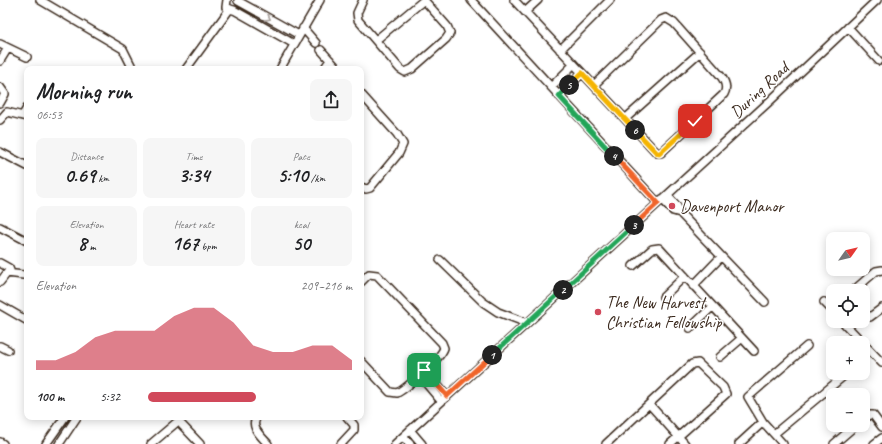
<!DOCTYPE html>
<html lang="en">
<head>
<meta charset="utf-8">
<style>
	:root { --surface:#fff; --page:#f6f6f6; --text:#202124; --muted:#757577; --accent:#d1495b }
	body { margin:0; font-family:Caveat,sans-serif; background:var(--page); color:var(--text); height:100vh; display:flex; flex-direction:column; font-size:15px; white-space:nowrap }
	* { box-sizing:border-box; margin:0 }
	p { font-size:13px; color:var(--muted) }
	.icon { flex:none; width:22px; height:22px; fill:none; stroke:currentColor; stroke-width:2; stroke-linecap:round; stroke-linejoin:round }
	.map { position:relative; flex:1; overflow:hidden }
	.drawer { position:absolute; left:24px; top:66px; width:340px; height:354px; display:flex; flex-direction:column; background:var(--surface); border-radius:8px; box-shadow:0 2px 10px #0003 }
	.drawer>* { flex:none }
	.needle { width:26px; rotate:56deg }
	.fabs { position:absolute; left:826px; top:232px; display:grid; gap:8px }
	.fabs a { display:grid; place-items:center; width:44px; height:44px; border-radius:8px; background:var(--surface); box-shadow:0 2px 10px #0003; font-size:20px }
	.pin { position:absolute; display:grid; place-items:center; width:34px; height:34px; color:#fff; margin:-17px; border-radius:8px; box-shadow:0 2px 6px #0006 }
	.km { position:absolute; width:20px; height:20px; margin:-10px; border-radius:50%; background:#222; color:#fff; font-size:11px; line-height:20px; text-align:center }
	.round { display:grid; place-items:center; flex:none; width:42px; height:42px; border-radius:8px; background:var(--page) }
	.summary { display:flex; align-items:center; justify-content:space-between; height:68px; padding:0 12px }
	h1 { font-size:22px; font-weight:800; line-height:30px }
	.stats { display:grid; grid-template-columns:repeat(3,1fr); gap:6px; height:68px; padding:4px 12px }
	.stats div { display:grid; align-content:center; border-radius:8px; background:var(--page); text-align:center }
	.stats b { font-size:20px; font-weight:800 }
	.stats small { font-size:11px; font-weight:400 }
	.stats p { font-size:11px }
	.chart { height:112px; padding:8px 12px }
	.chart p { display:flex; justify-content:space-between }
	.chart svg { width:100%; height:72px; margin-top:4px; fill:var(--accent); opacity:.7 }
	ul { padding:0 12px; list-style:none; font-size:13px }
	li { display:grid; grid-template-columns:64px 48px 1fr; align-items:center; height:30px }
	li i { height:10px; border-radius:5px; background:var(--accent) }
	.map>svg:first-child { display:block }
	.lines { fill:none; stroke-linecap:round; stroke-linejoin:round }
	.minor-casing { stroke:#3b2a1e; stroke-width:10 }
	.minor { stroke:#fff; stroke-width:7 }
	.oneway { stroke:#a79f9a }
	.split-1-casing { stroke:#fff; stroke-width:8 }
	.split-2-casing { stroke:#fff; stroke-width:8 }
	.split-3-casing { stroke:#fff; stroke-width:8 }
	.split-4-casing { stroke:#fff; stroke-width:8 }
	.split-5-casing { stroke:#fff; stroke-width:8 }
	.split-6-casing { stroke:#fff; stroke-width:8 }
	.split-7-casing { stroke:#fff; stroke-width:8 }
	.split-1 { stroke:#f0652b; stroke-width:5 }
	.split-2 { stroke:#22a559; stroke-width:5 }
	.split-3 { stroke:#22a559; stroke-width:5 }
	.split-4 { stroke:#f0652b; stroke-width:5 }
	.split-5 { stroke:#22a559; stroke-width:5 }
	.split-6 { stroke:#f5b400; stroke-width:5 }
	.split-7 { stroke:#f5b400; stroke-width:5 }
	.poi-dot { fill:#d1495b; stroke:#fff; stroke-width:1.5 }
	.labels { text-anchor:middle; stroke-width:3; stroke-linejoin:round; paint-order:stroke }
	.street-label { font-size:17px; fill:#3b2a1e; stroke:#fff }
	.poi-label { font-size:17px; fill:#3b2a1e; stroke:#fff; text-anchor:start }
</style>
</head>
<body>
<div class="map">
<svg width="882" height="444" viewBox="0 0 882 444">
	<rect width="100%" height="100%" fill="#fff"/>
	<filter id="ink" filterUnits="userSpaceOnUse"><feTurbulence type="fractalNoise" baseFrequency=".025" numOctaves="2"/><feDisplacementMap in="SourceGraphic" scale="8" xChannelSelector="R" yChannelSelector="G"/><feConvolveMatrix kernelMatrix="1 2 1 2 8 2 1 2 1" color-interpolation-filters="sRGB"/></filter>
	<g filter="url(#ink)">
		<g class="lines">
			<g class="minor-casing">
				<path id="minor" d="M40,0L123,49L133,69
					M227,0L226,7L233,10
					M363,0L357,13L358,20L400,69L405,72L412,69L446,39L450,33L447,26L424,0
					M471,0L658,203
					M514,0L657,153H661L666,148L724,94C728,87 725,81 720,75L674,23L666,18L661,20L594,85
					M238,1L299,35
					M234,10L294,44
					M525,12L538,0
					M848,27L879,61
					M303,28L316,43
					M376,40L424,0
					M0,44L27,57
					M321,50L338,69
					M560,50L610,0
					M0,61L8,48
					M186,69L229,10
					M280,69L320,0
					M324,69L330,60
					M0,87L5,94L0,103
					M551,87L574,64
					M361,94L397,134L403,144L399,153L370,188L366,189L361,187
					M559,96L582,73
					M23,115L27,108
					M625,119L700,52
					M0,120L7,112L27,117
					M0,152L27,166
					M667,195L677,206L680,213L765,302
					M662,199L673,211L680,213
					M0,227L27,241
					M440,260L483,302L498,312L527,323
					M0,263L9,268L11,273
					M633,266L652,249L659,248L754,351
					M0,282L7,273L23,275L27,274
					M361,282L369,274L377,275L442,343L444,348C441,358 407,388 397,393L390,392L361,361
					M693,286L721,257
					M853,291L876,271L882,270
					M663,297L685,276
					M824,302L833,311
					M0,305L26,320
					M870,317L882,308
					M842,321L882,363
					M690,328L712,307
					M0,346L8,350
					M720,357L742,338
					M424,370L447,396
					M419,375L441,401
					M650,405L685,444
					M257,417C249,427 262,437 268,444
					M863,419L869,415H873L882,427
					M410,430L422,444
					M774,434L845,375
					M403,437L410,444
					M0,442L3,444
					M46,444L65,417
					M59,444L77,417
					M151,444L177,422L180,423L200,444
					M341,444L354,430V425L347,417
					M395,444L771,100L877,0
					M606,444L692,364L698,363L723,387L726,394L670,444
					M739,444L763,422
					M783,444L763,422L748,397L807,346
					M834,444L856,425
					M874,444L882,438"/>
			</g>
			<use href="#minor" class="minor"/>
		</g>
		<defs><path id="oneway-chevron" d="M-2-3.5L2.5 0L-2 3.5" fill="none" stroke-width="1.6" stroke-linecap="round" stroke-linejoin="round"/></defs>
		<use class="oneway" href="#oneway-chevron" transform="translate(268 18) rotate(29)"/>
	</g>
	<g class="lines" filter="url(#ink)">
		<g class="split-1-casing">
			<path id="split-1" d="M424,370L447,396L492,355"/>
		</g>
		<g class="split-2-casing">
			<path id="split-2" d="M492,355L563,290"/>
		</g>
		<g class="split-3-casing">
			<path id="split-3" d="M563,290L634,225"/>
		</g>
		<g class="split-4-casing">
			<path id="split-4" d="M614,156L658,203L634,225"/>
		</g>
		<g class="split-5-casing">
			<path id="split-5" d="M569,85L559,96L614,156"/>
		</g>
		<g class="split-6-casing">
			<path id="split-6" d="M569,85L582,73L635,130"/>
		</g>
		<g class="split-7-casing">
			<path id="split-7" d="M635,130L656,152L659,154L695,121"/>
		</g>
		<use href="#split-1" class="split-1"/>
		<use href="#split-2" class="split-2"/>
		<use href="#split-3" class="split-3"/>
		<use href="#split-4" class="split-4"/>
		<use href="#split-5" class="split-5"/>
		<use href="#split-6" class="split-6"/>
		<use href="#split-7" class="split-7"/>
	</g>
	<g class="poi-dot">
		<circle cx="672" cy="206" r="4"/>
		<circle cx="598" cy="312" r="4"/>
	</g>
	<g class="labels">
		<g class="street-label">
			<text transform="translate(759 90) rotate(-43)" y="6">During Road</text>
		</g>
		<g class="poi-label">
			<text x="680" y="212">Davenport Manor</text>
			<text x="606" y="308">The New Harvest<tspan x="606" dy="20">Christian Fellowship</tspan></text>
		</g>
	</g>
</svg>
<div class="fabs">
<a><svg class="needle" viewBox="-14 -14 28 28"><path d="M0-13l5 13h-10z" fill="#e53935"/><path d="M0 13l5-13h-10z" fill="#757577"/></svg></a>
<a><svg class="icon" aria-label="locate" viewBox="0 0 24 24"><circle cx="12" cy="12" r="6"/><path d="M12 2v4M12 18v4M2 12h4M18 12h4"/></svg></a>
<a>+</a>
<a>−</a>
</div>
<div class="pin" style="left:424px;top:370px;background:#1e9e55"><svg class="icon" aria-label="arrive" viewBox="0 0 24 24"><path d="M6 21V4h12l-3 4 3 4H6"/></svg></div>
<div class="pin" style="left:695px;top:121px;background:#d93025"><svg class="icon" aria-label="check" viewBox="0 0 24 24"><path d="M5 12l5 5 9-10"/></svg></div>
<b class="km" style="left:492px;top:355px">1</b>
<b class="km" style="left:563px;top:290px">2</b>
<b class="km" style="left:634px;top:225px">3</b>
<b class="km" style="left:614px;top:156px">4</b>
<b class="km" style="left:569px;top:85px">5</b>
<b class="km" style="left:635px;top:130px">6</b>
<section class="drawer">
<div class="summary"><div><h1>Morning run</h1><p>06:53</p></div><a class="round"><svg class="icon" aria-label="share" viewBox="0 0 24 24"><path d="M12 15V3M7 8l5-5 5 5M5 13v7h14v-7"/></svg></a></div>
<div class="stats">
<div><p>Distance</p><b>0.69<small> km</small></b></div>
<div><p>Time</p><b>3:34</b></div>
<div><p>Pace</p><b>5:10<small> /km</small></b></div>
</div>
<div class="stats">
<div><p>Elevation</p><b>8<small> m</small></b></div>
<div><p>Heart rate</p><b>167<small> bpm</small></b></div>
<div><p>kcal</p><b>50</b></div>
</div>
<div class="chart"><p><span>Elevation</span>209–216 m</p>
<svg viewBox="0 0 160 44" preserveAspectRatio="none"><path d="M0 44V38L10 38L20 33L30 24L40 20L50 20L60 20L70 11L80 6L90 6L100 15L110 29L120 33L130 33L140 29L150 29L160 38V44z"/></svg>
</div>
<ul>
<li><b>100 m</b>5:32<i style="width:53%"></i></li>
</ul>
</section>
</div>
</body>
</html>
